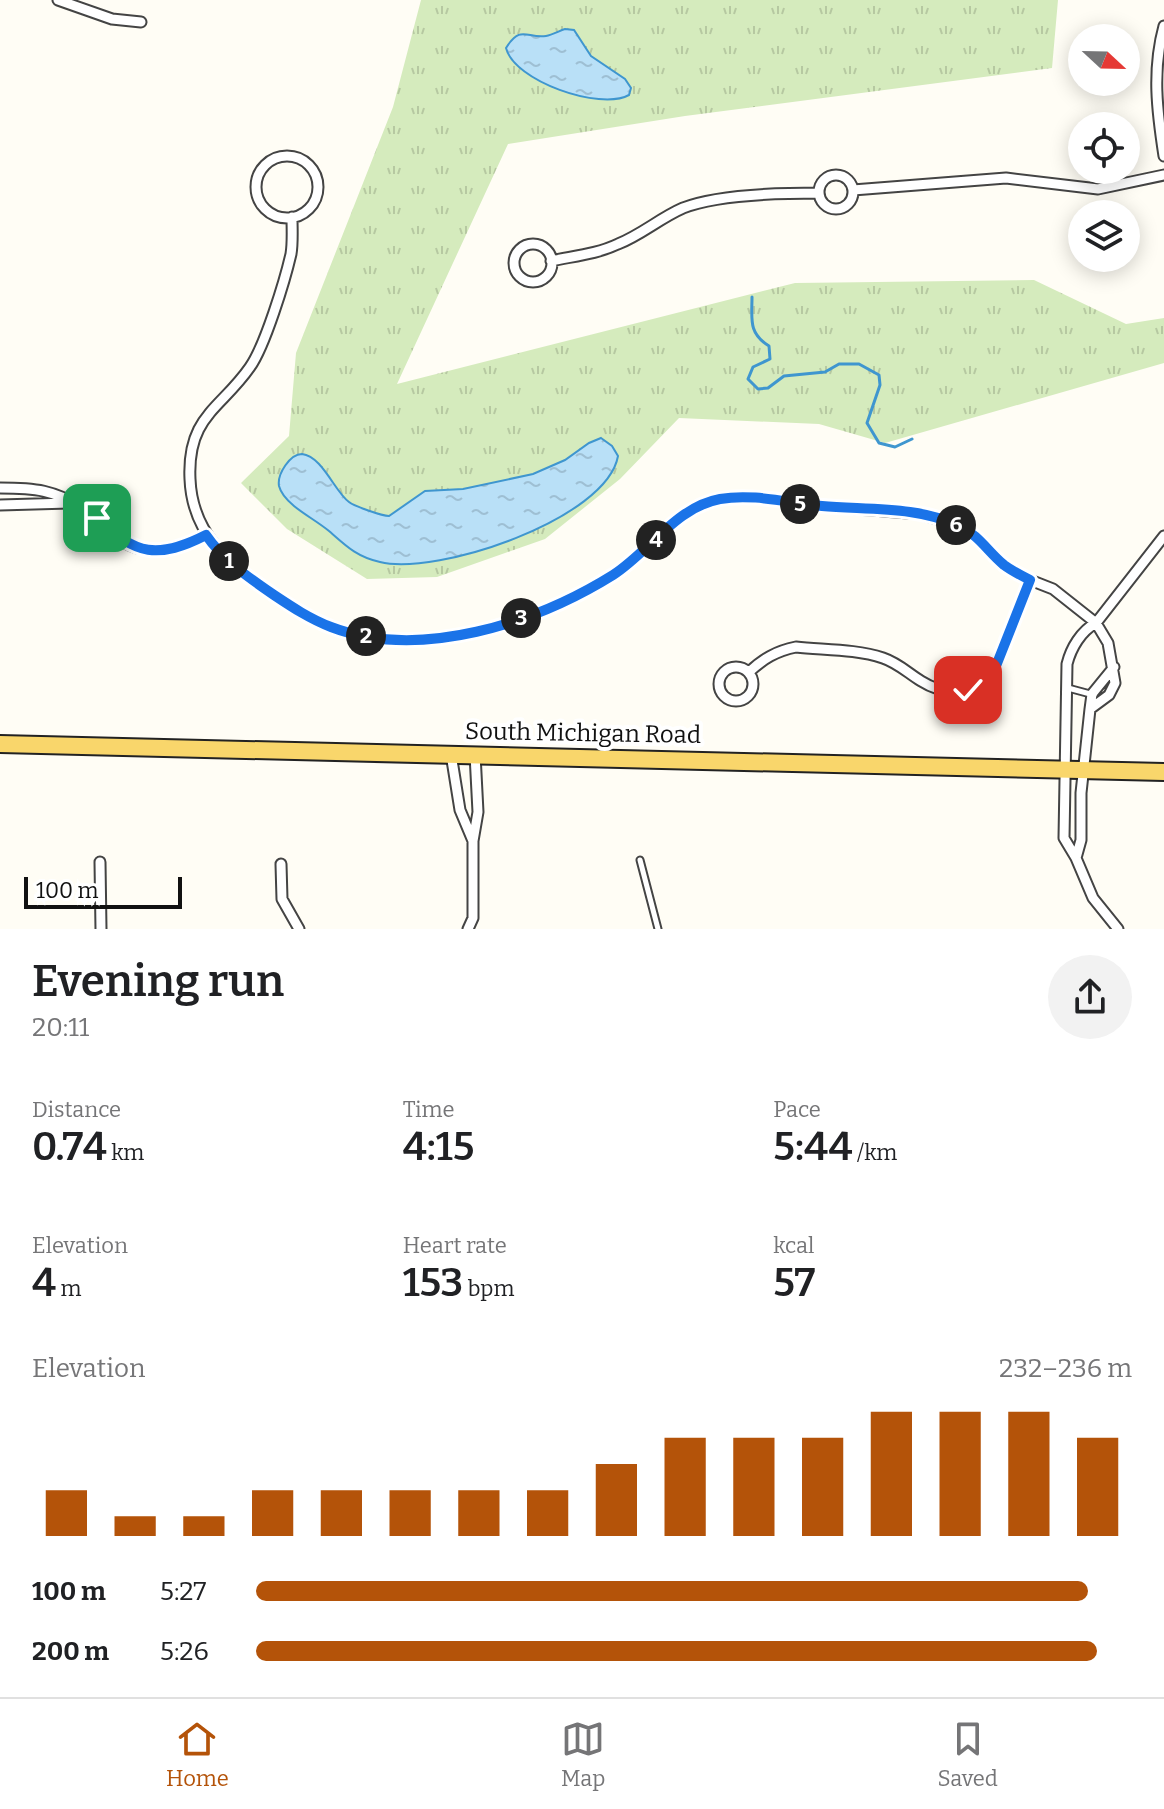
<!DOCTYPE html>
<html lang="en">
<head>
<meta charset="utf-8">
<style>
	:root { --surface:#fff; --page:#f2f2f2; --text:#202124; --muted:#757577; --line:#e0e0e0; --accent:#b45309 }
	body { margin:0; font-family:Bitter,serif; background:var(--page); color:var(--text); height:100vh; display:flex; flex-direction:column; font-size:30px; white-space:nowrap }
	* { box-sizing:border-box; margin:0 }
	p { font-size:26px; color:var(--muted) }
	.icon { flex:none; width:44px; height:44px; fill:none; stroke:currentColor; stroke-width:2; stroke-linecap:round; stroke-linejoin:round }
	.map { position:relative; height:929px; overflow:hidden }
	.side { display:flex; flex-direction:column; background:var(--surface); flex:1 }
	.side>* { flex:none }
	.needle { width:52px; rotate:112deg }
	.fabs { position:absolute; left:1068px; top:24px; display:grid; gap:16px }
	.fabs a { display:grid; place-items:center; width:72px; height:72px; border-radius:50%; background:var(--surface); box-shadow:0 4px 20px #0003; font-size:40px }
	.scale { position:absolute; left:24px; bottom:20px; width:158px; box-sizing:border-box; padding-left:8px; border:4px solid #111; border-top:0; font-size:22px; line-height:28px; white-space:nowrap; color:#111; -webkit-text-stroke:6px #fff; paint-order:stroke }
	.pin { position:absolute; display:grid; place-items:center; width:68px; height:68px; color:#fff; margin:-34px; border-radius:16px; box-shadow:0 4px 12px #0006 }
	.km { position:absolute; width:40px; height:40px; margin:-20px; border-radius:50%; background:#222; color:#fff; font-size:22px; line-height:40px; text-align:center }
	.round { display:grid; place-items:center; flex:none; width:84px; height:84px; border-radius:42px; background:var(--page) }
	.summary { display:flex; align-items:center; justify-content:space-between; height:136px; padding:0 32px }
	h1 { font-size:44px; font-weight:600; line-height:60px }
	.figures { display:grid; grid-template-columns:repeat(3,1fr); gap:12px; height:136px; padding:8px 32px }
	.figures div { display:grid; align-content:center }
	.figures b { font-size:40px; font-weight:600 }
	.figures small { font-size:22px; font-weight:400 }
	.figures p { font-size:22px }
	.chart { height:224px; padding:16px 32px }
	.chart p { display:flex; justify-content:space-between }
	.chart svg { width:100%; height:144px; margin-top:8px; stroke:var(--accent); stroke-width:6 }
	ul { padding:0 32px; list-style:none; font-size:26px }
	li { display:grid; grid-template-columns:128px 96px 1fr; align-items:center; height:60px }
	li i { height:20px; border-radius:10px; background:var(--accent) }
	.menu { display:flex; justify-content:space-around; align-items:center; height:112px; border-top:2px solid var(--line); background:var(--surface); font-size:22px; color:var(--muted) }
	.menu a { display:grid; justify-items:center; gap:4px }
	.menu .on { color:var(--accent) }
	.map>svg:first-child { display:block }
	.grass { fill:url(#grass-tufts) }
	.water { fill:url(#water-ripples); stroke:#3f96cf; stroke-width:2 }
	.lines { fill:none; stroke-linecap:round; stroke-linejoin:round }
	.stream { stroke:#3f96cf; stroke-width:3 }
	.lane-casing { stroke:#444; stroke-width:9 }
	.street-casing { stroke:#444; stroke-width:13 }
	.primary-casing { stroke:#222; stroke-width:20 }
	.lane { stroke:#fff; stroke-width:5 }
	.street { stroke:#fff; stroke-width:9 }
	.primary { stroke:#f9d66b; stroke-width:16 }
	.route-casing { stroke:#fff; stroke-width:16 }
	.route { stroke:#1a73e8; stroke-width:10 }
	.labels { text-anchor:middle; stroke-width:8; stroke-linejoin:round; paint-order:stroke }
	.street-label { font-size:24px; fill:#111; stroke:#fff }
</style>
</head>
<body>
<div class="map">
<svg width="1164" height="929" viewBox="0 0 1164 929">
	<defs>
		<pattern id="grass-tufts" width="24" height="20" patternUnits="userSpaceOnUse" patternTransform="scale(2)"><rect width="24" height="20" fill="#d5ebbd"/><path d="M3 7l-1-3M5 7V3M7 7l1-3M15 17l-1-3M17 17v-4M19 17l1-3" fill="none" stroke="#b6c8a1"/></pattern>
		<pattern id="water-ripples" width="26" height="14" patternUnits="userSpaceOnUse" patternTransform="scale(2)"><rect width="26" height="14" fill="#b9e0f7"/><path d="M2 4q2-2 4 0t4 0M15 11q2-2 4 0t4 0" fill="none" stroke="#9ebfd3"/></pattern>
	</defs>
	<rect width="100%" height="100%" fill="#fffdf5"/>
	<path class="grass" d="M421,0H1058L1052,68L685,116L508,144L397,384L795,283L1034,280L1126,324L1164,318V363L885,443L819,424L679,418L620,479L545,539L437,577L367,579L287,529L241,483L289,436L296,353L393,107Z"/>
	<path class="water" d="M565,29L574,30L591,56L625,79L631,88L629,95C600,111 514,81 506,48C521,24 527,39 546,36C552,35 559,31 565,29Z
		M601,438L612,446L618,456C607,519 437,576 380,562C357,557 346,546 329,531C318,522 305,515 294,506C288,501 281,494 279,486C277,474 290,454 302,454C322,456 335,492 349,502C354,506 382,516 389,516L425,491L463,489L533,474L565,460L589,443Z"/>
	<g class="lines">
		<path class="stream" d="M752,297C752,319 748,333 769,346L770,359L753,367L748,379L758,389L768,388L784,376L825,372L839,364H859L879,375L880,385L867,423L879,443L895,447L912,439"/>
		<g class="lane-casing">
			<path id="lane" d="M1068,688L1094,695
				M640,860L658,929"/>
		</g>
		<g class="street-casing">
			<path id="street" d="M58,0L112,19L141,22
				M1164,26C1152,70 1157,111 1164,156
				M256 187a31 31 0 1 1 62 0a31 31 0 1 1-62 0Z
				M819 192a17 17 0 1 1 34 0a17 17 0 1 1-34 0Z
				M853,190L1006,178L1098,189L1164,175
				M292,217C292,229 293,242 291,254C285,280 265,346 250,367C221,409 187,416 190,479C192,533 228,564 270,592C290,605 310,620 332,628C421,660 544,623 619,571C649,549 673,513 709,502C744,490 787,503 823,506C855,509 887,511 919,514L959,525L971,532L1003,564L1030,580L1053,589L1096,623L1108,643L1115,683L1109,695L1090,709L1081,793V840L1076,858
				M514 263a19 19 0 1 1 38 0a19 19 0 1 1-38 0Z
				M551,261C574,256 597,254 618,244C641,235 660,218 683,208C718,194 781,193 819,193
				M0,488C37,488 52,490 84,508C99,516 108,532 122,541C149,559 181,547 206,535
				M0,505L69,503
				M719 684a17 17 0 1 1 34 0a17 17 0 1 1-34 0Z
				M749,672C763,659 776,651 796,647C824,650 856,649 883,658C898,663 908,673 921,681C948,698 980,694 996,666L1030,580
				M1090,709L1092,694L1114,667
				M451,754L460,810L473,841V918L468,929
				M473,841L478,812L475,754
				M100,862L101,929
				M281,864L282,899L299,929
				M1118,929L1093,898L1076,858L1064,838L1067,664C1071,648 1081,631 1096,623L1164,536"/>
		</g>
		<g class="primary-casing">
			<path id="primary" d="M0,744L1164,772"/>
		</g>
		<use href="#lane" class="lane"/>
		<use href="#street" class="street"/>
		<use href="#primary" class="primary"/>
	</g>
	<g class="lines">
		<g class="route-casing">
			<path id="route" d="M97,518C135,556 159,559 206,535C223,560 249,578 274,595C292,607 310,619 331,627C420,661 536,623 613,575C649,552 676,507 720,499C753,493 789,503 822,506C866,510 919,506 959,526C979,535 988,552 1004,565C1012,571 1022,576 1030,580L996,666L990,677L968,690"/>
		</g>
		<use href="#route" class="route"/>
	</g>
	<g class="labels">
		<g class="street-label">
			<text transform="translate(583 733) rotate(1)" y="8">South Michigan Road</text>
		</g>
	</g>
</svg>
<div class="fabs">
<a><svg class="needle" viewBox="-14 -14 28 28"><path d="M0-13l5 13h-10z" fill="#e53935"/><path d="M0 13l5-13h-10z" fill="#757577"/></svg></a>
<a><svg class="icon" aria-label="locate" viewBox="0 0 24 24"><circle cx="12" cy="12" r="6"/><path d="M12 2v4M12 18v4M2 12h4M18 12h4"/></svg></a>
<a><svg class="icon" aria-label="layers" viewBox="0 0 24 24"><path d="M12 4l9 5-9 5-9-5zM3 14l9 5 9-5"/></svg></a>
</div>
<div class="scale">100 m</div>
<div class="pin" style="left:97px;top:518px;background:#1e9e55"><svg class="icon" aria-label="arrive" viewBox="0 0 24 24"><path d="M6 21V4h12l-3 4 3 4H6"/></svg></div>
<div class="pin" style="left:968px;top:690px;background:#d93025"><svg class="icon" aria-label="check" viewBox="0 0 24 24"><path d="M5 12l5 5 9-10"/></svg></div>
<b class="km" style="left:229px;top:561px">1</b>
<b class="km" style="left:366px;top:636px">2</b>
<b class="km" style="left:521px;top:618px">3</b>
<b class="km" style="left:656px;top:540px">4</b>
<b class="km" style="left:800px;top:504px">5</b>
<b class="km" style="left:956px;top:525px">6</b>
</div>
<section class="side">
<div class="summary"><div><h1>Evening run</h1><p>20:11</p></div><a class="round"><svg class="icon" aria-label="share" viewBox="0 0 24 24"><path d="M12 15V3M7 8l5-5 5 5M5 13v7h14v-7"/></svg></a></div>
<div class="figures">
<div><p>Distance</p><b>0.74<small> km</small></b></div>
<div><p>Time</p><b>4:15</b></div>
<div><p>Pace</p><b>5:44<small> /km</small></b></div>
</div>
<div class="figures">
<div><p>Elevation</p><b>4<small> m</small></b></div>
<div><p>Heart rate</p><b>153<small> bpm</small></b></div>
<div><p>kcal</p><b>57</b></div>
</div>
<div class="chart"><p><span>Elevation</span>232–236 m</p>
<svg viewBox="0 0 160 44" preserveAspectRatio="none"><path d="M5 44V30M15 44V38M25 44V38M35 44V30M45 44V30M55 44V30M65 44V30M75 44V30M85 44V22M95 44V14M105 44V14M115 44V14M125 44V6M135 44V6M145 44V6M155 44V14"/></svg>
</div>
<ul>
<li><b>100 m</b>5:27<i style="width:95%"></i></li>
<li><b>200 m</b>5:26<i style="width:96%"></i></li>
</ul>
</section>
<nav class="menu">
<a class="on"><svg class="icon" aria-label="home" viewBox="0 0 24 24"><path d="M3 11l9-7 9 7M6 9v11h12V9"/></svg>Home</a>
<a><svg class="icon" aria-label="map" viewBox="0 0 24 24"><path d="M3 6l6-2 6 2 6-2v14l-6 2-6-2-6 2zM9 4v14M15 6v14"/></svg>Map</a>
<a><svg class="icon" aria-label="saved" viewBox="0 0 24 24"><path d="M7 4h10v16l-5-4-5 4z"/></svg>Saved</a>
</nav>
</body>
</html>
